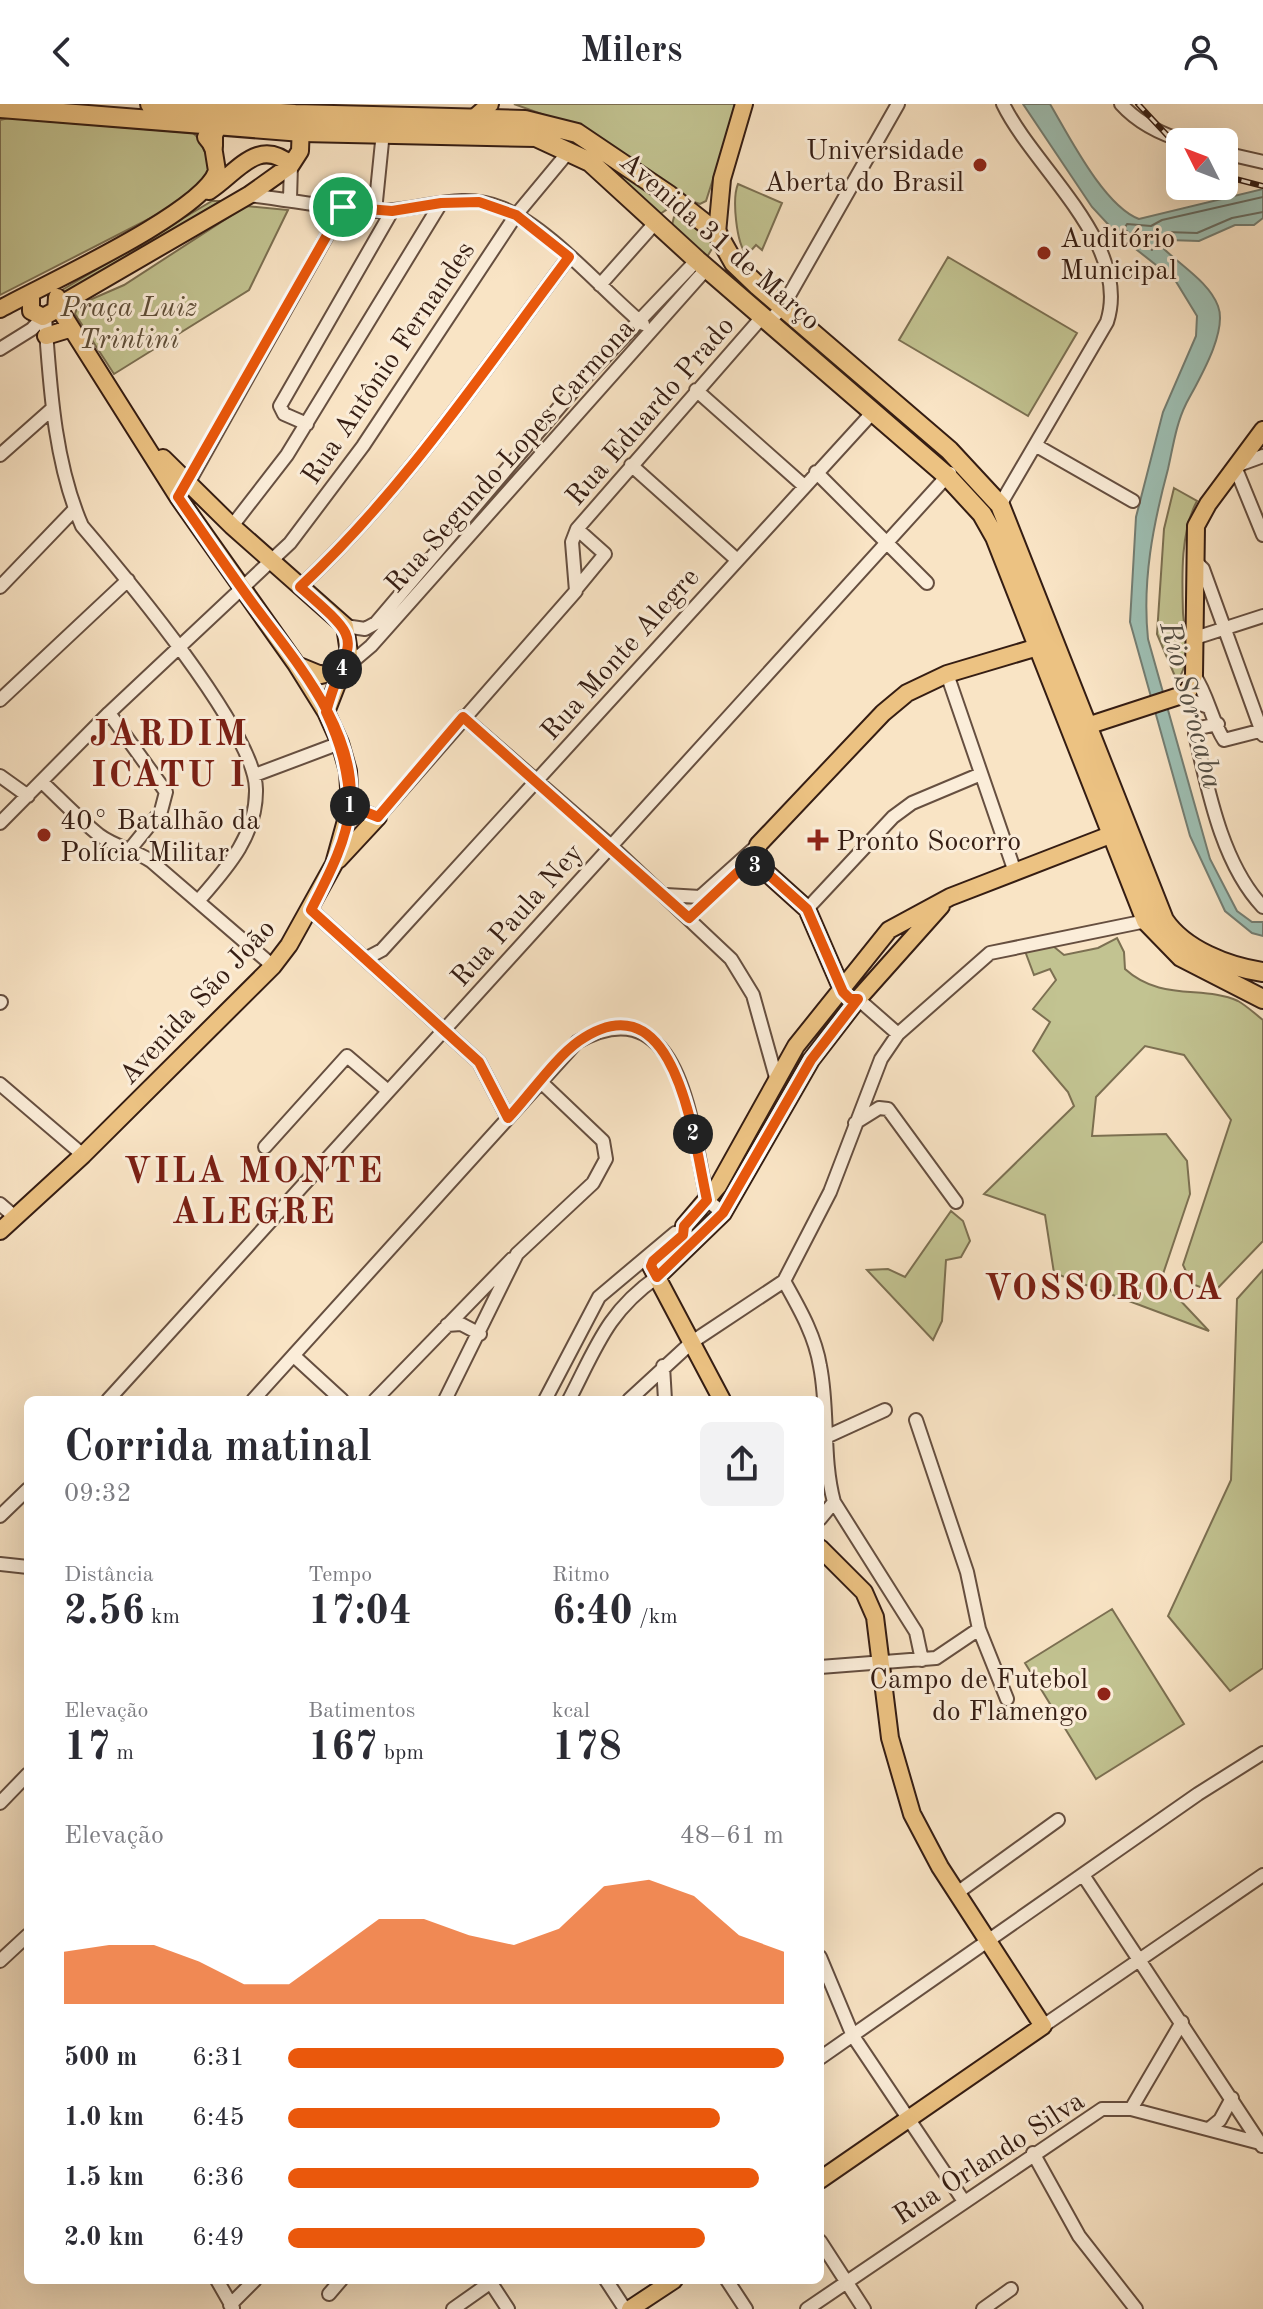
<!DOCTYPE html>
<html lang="pt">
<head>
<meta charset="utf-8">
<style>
	:root { --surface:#fff; --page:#f2f2f3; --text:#2b2b33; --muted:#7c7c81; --accent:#ea580c }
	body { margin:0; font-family:"Old Standard TT",serif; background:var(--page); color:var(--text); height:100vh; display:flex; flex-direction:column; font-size:30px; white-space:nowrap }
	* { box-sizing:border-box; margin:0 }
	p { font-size:26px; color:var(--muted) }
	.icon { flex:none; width:44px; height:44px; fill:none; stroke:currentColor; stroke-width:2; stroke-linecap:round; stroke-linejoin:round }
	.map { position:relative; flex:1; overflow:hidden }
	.panel { position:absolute; left:24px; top:1292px; width:800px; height:888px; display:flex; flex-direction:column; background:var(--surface); border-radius:12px; box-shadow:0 8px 32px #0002 }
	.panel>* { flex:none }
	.needle { width:52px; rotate:312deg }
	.buttons { position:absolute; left:1166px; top:24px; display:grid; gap:16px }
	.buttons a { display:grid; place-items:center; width:72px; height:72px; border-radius:12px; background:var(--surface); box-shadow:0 8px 32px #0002; font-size:40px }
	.pin { position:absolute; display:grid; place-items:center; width:68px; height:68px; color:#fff; margin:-34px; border:4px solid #fff; border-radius:50%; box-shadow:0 2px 8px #0007 }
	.km { position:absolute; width:40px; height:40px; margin:-20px; border-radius:50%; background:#222; color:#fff; font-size:22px; line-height:40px; text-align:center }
	.round { display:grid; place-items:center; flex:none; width:84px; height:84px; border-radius:12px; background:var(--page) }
	.summary { display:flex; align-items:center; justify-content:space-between; height:136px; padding:0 40px }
	h1 { font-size:44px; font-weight:800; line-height:60px }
	.figures { display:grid; grid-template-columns:repeat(3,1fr); gap:12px; height:136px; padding:8px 40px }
	.figures div { display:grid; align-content:center }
	.figures b { font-size:40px; font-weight:800 }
	.figures small { font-size:22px; font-weight:400 }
	.figures p { font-size:22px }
	.chart { height:224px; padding:16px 40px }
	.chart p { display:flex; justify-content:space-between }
	.chart svg { width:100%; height:144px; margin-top:8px; fill:var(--accent); opacity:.7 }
	ul { padding:0 40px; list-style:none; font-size:26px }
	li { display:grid; grid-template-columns:128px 96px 1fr; align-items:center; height:60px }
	li i { height:20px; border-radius:10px; background:var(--accent) }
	header { display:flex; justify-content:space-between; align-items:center; height:104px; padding:0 40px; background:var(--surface); font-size:36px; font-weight:800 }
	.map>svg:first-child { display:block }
	.green { fill:#c2c391; stroke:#7c7052; stroke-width:2 }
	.water { fill:#9ebfb3; stroke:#747e73; stroke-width:2 }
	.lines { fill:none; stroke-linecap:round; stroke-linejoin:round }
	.shore { stroke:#6a6e63; stroke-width:2 }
	.minor-casing { stroke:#664f40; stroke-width:16 }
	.major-casing { stroke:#351d13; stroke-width:20 }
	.highway-casing { stroke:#351d13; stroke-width:22 }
	.minor { stroke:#fbedd9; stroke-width:12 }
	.major { stroke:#ecc282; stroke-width:16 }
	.highway { stroke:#ecc282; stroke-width:18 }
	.rail-casing { stroke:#351d13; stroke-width:6 }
	.rail { stroke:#fbedd9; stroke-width:3; stroke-dasharray:9; stroke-linecap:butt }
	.route-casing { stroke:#fff; stroke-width:16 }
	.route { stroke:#ea580c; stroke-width:10 }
	.poi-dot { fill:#8f2418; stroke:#fbedd9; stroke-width:3 }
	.labels { text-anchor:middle; stroke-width:6; stroke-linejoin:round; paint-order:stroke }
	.poi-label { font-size:28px; fill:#351d13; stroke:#fbedd9; text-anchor:start }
	.street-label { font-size:28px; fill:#351d13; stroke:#fbedd9 }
	.park-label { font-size:28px; font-style:italic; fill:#5f4f39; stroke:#fbedd9 }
	.water-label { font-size:30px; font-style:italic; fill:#544e43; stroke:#fbedd9 }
	.district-label { font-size:36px; font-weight:bold; letter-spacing:2px; fill:#7a1f14; stroke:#fbedd9 }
</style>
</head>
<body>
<header><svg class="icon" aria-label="back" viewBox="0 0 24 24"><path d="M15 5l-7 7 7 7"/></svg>Milers<svg class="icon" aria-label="person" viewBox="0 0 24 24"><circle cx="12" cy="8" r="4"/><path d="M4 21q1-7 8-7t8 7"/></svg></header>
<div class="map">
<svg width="1263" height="2205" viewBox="0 0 1263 2205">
	<rect width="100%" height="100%" fill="#f9e4c5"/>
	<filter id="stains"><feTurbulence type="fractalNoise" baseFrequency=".0025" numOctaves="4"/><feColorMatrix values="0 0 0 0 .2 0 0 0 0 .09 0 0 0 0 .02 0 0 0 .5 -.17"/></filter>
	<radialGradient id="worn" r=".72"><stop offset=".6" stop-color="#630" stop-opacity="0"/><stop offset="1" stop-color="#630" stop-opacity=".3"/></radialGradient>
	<path class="green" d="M514,0H737L706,97L700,100L682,94L572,21Z
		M9,14L193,29L207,42L210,70L184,97L0,191V16Z
		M540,22L558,26L675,100L657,112Z
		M738,80L782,99L762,146L756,141L747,151C736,140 732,94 738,80Z
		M212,97H221L61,193L62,186Z
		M246,102L288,106L249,186L114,270L75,210L78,201L124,181Z
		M680,111L709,132L713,143L707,153L672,121L674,113Z
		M948,153L1077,229L1028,312L899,236Z
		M780,209L937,347L935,350L775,213Z
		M1174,384L1197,397C1180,428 1182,474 1183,509C1185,533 1192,557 1177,577L1157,530L1164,425Z
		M1117,834L1124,848L1125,865C1161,898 1204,881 1238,897C1247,902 1255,910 1263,916V1137L1214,1188L1192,1180L1183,1161L1231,1016L1184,951L1145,942L1096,993L1092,1032L1166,1030L1187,1057L1190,1090L1161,1176L1209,1227L1054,1169L1045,1111L984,1090L1074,1002L1068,988L1033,947L1050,918L1033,905L1056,876L1050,865L1034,871L1025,847L1053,842L1064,851L1098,844Z
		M951,1107L963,1117L970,1137L961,1153L946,1156L942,1217L933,1236L867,1166L888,1165L905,1173Z
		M1263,1166V1564L1230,1587L1168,1512L1231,1376L1237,1195Z
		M1112,1505L1184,1620L1096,1675L1025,1559Z"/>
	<path class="water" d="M1023,0H1050C1069,32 1104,102 1139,115L1263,85V114L1254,121H1235L1199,137L1168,136L1163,144C1181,162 1209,178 1218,202C1228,228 1198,277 1186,300C1176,320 1173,343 1168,365C1153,421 1142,477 1148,535L1210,755L1237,807L1252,818H1263V832L1252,829L1225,807L1190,732L1130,518L1136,413L1163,308L1196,232L1197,212L1175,176L1118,131L1092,103Z"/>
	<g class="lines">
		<path class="shore" d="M1263,93L1162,116L1151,122L1127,120L1124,125L1152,146L1166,128L1197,129L1232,114L1263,108"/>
		<g class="minor-casing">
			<path id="minor" d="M1121,0C1138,19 1163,31 1187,38
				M1224,49L1263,58
				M249,91C291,96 334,105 376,107C418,108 460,86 502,104C550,124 602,186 643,220
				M290,95L291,61
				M375,107L383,28
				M600,181L655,119
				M45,213C50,281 54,358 82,422C123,470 255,627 256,685C257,731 227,764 199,796
				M770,217L783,202L898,0
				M0,245L32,225L43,213
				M696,286L803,381
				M307,320L284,310L280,302L392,107
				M1035,341L1133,397
				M0,351L53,304
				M1241,360L1263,352
				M631,361L736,455
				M1236,365L1263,431
				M816,368L927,479
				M186,383L343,103
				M1000,401L1107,218C1132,141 1034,64 1003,0
				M232,422L287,351L441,99
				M1195,457L1203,465L1263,631
				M0,483L74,406
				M300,483C404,386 484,266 569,153
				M577,484L605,450L577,425
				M345,522L365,525L376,519L579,280L697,156
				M1195,534L1263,512
				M345,564L371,542L707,164
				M947,570L1015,768
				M1194,571C1208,591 1211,616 1224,636L1263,626
				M1179,592L1208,603
				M0,596L128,476
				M109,609L166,688L161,707L131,744
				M463,613L610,741L731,855L753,891L777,977
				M1218,620L1199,624L1195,630C1208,686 1222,760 1263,803
				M255,671L340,639
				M0,672L28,692
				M42,678C61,696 79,715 99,731C115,743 134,746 151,757L273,862
				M350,702L378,713L576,487L572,438L577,425L763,212
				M0,719L109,609L290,439L363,342L516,111L570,46
				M666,791L700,793L758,741
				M807,805L893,713L912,699L981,670
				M311,806L479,958L508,1014
				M365,855L382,846L873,308
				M858,895L898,930
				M0,899L1,898
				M0,980L83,1051
				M855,1019L879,1004L888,1005L956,1098
				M265,1043L347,952L388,987
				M0,1100L15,1113
				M447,1221L461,1220L480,1230
				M294,1252L342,1296
				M663,1262L665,1296
				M108,1296L950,369
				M253,1296L577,938C683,879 692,1028 707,1096L723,1109
				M375,1296L512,1155
				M445,1296L517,1150L593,1079L606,1055L603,1037L541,978
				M545,1296L599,1193L675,1129
				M569,1296C596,1244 607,1208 657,1173
				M629,1296L692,1238L784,1177
				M916,1316L967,1468L979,1525L1007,1595
				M826,1333L885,1306
				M0,1412L28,1385
				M820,1415L834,1398
				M0,1460L28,1463
				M922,1556L916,1528L834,1398C822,1354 829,1307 820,1262C815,1231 799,1204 784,1177L830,1088L881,955L898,930L990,849L1146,817
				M820,1563L936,1554L979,1525
				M0,1699L28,1670
				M1083,1771L1262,2042
				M957,1789L1058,1716
				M820,1853L853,1932L963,2096
				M0,1857L28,1831
				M1043,1922L1263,1771
				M820,1954L1198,1690L1263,1649
				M1131,2005L1182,1918
				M1209,2025L1220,2016L1232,1994
				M1033,2049L1079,2132L1136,2205
				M820,2137L864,2205
				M217,2176L233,2204
				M489,2176L508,2205
				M606,2176L625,2205
				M727,2176L746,2205
				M329,2190L341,2176
				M230,2201L255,2176
				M453,2205L494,2176
				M807,2205L1102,2005H1131L1260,2039
				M983,2205L1011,2185"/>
		</g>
		<g class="major-casing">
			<path id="major" d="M474,14L490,0
				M209,87C237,69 258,32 291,61
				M717,129L722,75L744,0
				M31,190V207L43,213L56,206L57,193
				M58,202L249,91L291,61L300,47L301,19
				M0,205C43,181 203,109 217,67L213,42L206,33
				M46,232L69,225
				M163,354L232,422L345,522L349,549L326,608
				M299,562L321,571L342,566
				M1087,622L1179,592L1189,586L1194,571L1196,422L1208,400L1263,326
				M338,756L378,713
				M858,895H850L843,888L807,805L758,761V741L883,609L907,589L947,570L1048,540
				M0,1127L83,1051L273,862L289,841L334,760L350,702L348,667L340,639L326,608L296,560L178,393L58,203
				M657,1173L723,1109L811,956L858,895L941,802
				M722,1296L651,1162L683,1131L684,1122L718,1082L796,942L889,826L950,793L1123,726
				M820,1444L864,1488L875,1513L890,1634L912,1710L940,1763L1043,1922L820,2076
				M630,2205L674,2176"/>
		</g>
		<g class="highway-casing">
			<path id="highway" d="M150,0L295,10L525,16L577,29L669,91L717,129L734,159L758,182L949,346L1000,401L1164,816C1184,846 1228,863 1263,868
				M0,4L302,28L536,33L590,58L697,156L947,372L982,410L995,433L1146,817L1181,853L1263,895
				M213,42V31L221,14"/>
		</g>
		<use href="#minor" class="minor"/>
		<use href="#major" class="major"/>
		<use href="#highway" class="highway"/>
		<g class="rail-casing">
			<path id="rail" d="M1138,0L1180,45
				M1224,72L1263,82"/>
		</g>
		<use href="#rail" class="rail"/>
	</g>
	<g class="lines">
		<g class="route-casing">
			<path id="route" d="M343,103L178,393C201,426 224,460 248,493C290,551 359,626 350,703C346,740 327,774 311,806L479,958L508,1014C529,992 555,954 579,937C677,869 694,1039 707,1096L684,1122L683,1131L653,1157L651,1162L657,1173L723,1109L811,956L858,895H850L843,888L807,805L758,761L738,768L689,814L463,613L378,713L350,702C348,667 341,640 326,608C348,528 371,545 300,483C404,386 484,266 569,153L516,111L479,98L441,99L392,107L343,103"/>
		</g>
		<use href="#route" class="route"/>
	</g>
	<g class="poi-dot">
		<circle cx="980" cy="61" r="8"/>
		<circle cx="1044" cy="149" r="8"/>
		<circle cx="44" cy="731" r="8"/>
		<path d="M814 724h8v8h8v8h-8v8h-8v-8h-8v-8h8z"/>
		<circle cx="1104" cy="1590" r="8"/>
	</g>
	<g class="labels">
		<g class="poi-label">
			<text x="964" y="55" text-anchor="end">Universidade<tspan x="964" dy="32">Aberta do Brasil</tspan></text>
			<text x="1060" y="143">Auditório<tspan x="1060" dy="32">Municipal</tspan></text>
			<text x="60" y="725">40° Batalhão da<tspan x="60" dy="32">Polícia Militar</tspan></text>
			<text x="836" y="746">Pronto Socorro</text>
			<text x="1088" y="1584" text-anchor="end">Campo de Futebol<tspan x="1088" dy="32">do Flamengo</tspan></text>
		</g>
		<g class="street-label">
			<text transform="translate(721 136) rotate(41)" y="10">Avenida 31 de Março</text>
			<text transform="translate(387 258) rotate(-56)" y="10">Rua Antônio Fernandes</text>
			<text transform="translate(649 306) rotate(-49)" y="10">Rua Eduardo Prado</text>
			<text transform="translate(509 351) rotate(-48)" y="10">Rua Segundo Lopes Carmona</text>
			<text transform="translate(619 549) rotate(-48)" y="10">Rua Monte Alegre</text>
			<text transform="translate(516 810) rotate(-48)" y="10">Rua Paula Ney</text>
			<text transform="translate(196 897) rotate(-47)" y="10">Avenida São João</text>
			<text transform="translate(988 2053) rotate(-33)" y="10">Rua Orlando Silva</text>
		</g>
		<g class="park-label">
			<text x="129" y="212">Praça Luiz<tspan x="129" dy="32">Trintini</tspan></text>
		</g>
		<g class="water-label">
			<text transform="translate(1192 601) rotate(75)" y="10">Rio Sorocaba</text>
		</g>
		<g class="district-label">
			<text x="169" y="641">JARDIM<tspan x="169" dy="41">ICATU I</tspan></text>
			<text x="254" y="1078">VILA MONTE<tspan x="254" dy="41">ALEGRE</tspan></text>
			<text x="1104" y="1195">VOSSOROCA</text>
		</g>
	</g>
	<rect width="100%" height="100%" filter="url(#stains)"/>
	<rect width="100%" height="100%" fill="url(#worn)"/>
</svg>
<div class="buttons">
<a><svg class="needle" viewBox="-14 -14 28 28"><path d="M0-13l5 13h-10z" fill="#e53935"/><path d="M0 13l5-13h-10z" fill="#7c7c81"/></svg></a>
</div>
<div class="pin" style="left:343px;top:103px;background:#1e9e55"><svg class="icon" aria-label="arrive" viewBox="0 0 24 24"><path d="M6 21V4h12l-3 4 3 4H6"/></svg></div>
<b class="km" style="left:350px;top:702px">1</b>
<b class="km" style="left:693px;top:1030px">2</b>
<b class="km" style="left:755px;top:762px">3</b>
<b class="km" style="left:342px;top:565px">4</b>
<section class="panel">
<div class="summary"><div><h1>Corrida matinal</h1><p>09:32</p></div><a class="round"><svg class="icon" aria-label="share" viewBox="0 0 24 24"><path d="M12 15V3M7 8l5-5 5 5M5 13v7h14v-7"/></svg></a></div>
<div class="figures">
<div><p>Distância</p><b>2.56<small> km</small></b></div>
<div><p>Tempo</p><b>17:04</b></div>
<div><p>Ritmo</p><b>6:40<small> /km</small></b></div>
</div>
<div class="figures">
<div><p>Elevação</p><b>17<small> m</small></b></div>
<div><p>Batimentos</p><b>167<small> bpm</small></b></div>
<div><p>kcal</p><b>178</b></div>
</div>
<div class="chart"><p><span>Elevação</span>48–61 m</p>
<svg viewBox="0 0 160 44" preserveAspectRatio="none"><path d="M0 44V28L10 26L20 26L30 31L40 38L50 38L60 28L70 18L80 18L90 23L100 26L110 21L120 8L130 6L140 11L150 23L160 28V44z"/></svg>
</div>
<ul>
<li><b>500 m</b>6:31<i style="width:100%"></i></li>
<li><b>1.0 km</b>6:45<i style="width:87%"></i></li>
<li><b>1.5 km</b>6:36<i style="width:95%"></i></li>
<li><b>2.0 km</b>6:49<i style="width:84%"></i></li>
</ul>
</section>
</div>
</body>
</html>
